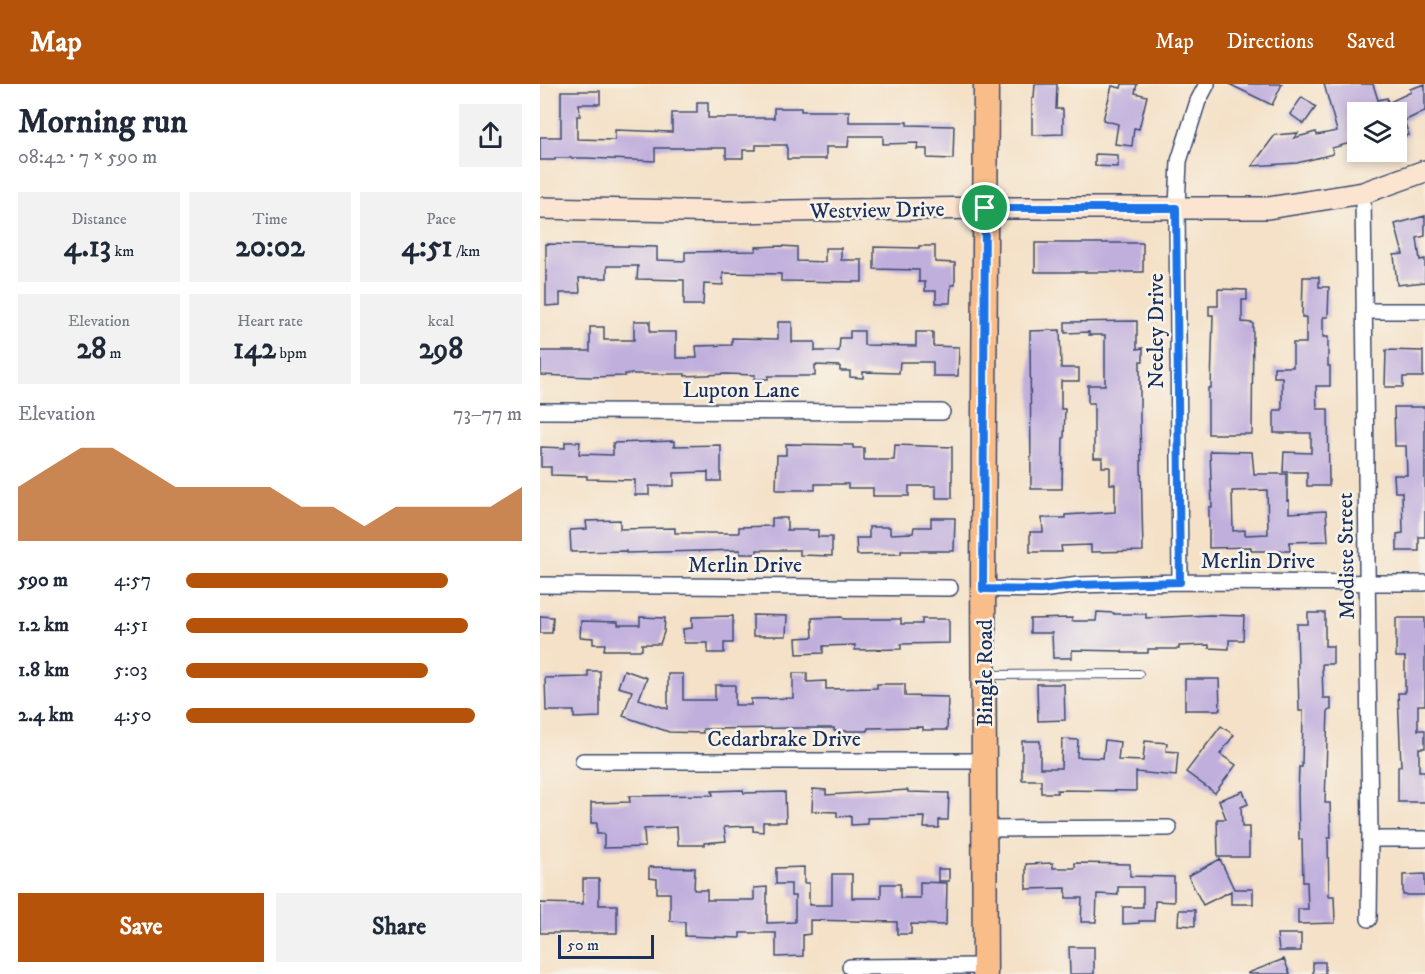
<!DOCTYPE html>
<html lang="en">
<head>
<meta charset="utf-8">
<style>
	:root { --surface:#fff; --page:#f2f2f3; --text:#1f2937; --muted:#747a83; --accent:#b45309 }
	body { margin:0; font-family:"IM FELL DW Pica",serif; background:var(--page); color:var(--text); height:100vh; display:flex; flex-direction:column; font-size:22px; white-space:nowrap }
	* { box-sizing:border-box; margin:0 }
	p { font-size:20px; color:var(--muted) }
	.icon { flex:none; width:33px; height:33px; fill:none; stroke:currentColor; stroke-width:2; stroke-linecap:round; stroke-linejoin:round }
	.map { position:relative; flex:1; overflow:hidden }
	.panel { display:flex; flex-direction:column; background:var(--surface); width:540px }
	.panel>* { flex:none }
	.buttons { position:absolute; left:807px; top:18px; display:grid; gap:12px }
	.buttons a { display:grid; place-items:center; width:60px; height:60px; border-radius:0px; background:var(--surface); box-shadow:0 3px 9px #0003; font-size:30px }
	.scale { position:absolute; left:18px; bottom:15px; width:96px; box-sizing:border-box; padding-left:6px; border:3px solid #1b2f5e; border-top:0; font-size:16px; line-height:21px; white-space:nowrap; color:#1b2f5e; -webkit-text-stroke:4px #f7f3e8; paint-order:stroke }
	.pin { position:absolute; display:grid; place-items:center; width:51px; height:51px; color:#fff; margin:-26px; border:3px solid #fff; border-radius:50%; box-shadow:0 2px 6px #0007 }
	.round { display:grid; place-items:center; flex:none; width:63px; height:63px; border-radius:0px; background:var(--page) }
	.head { display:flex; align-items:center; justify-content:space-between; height:102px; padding:0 18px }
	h1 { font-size:33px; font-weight:800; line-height:45px }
	.stats { display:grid; grid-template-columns:repeat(3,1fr); gap:9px; height:102px; padding:6px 18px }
	.stats div { display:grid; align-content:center; border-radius:0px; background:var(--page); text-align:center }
	.stats b { font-size:30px; font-weight:800 }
	.stats small { font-size:16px; font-weight:400 }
	.stats p { font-size:16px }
	.chart { height:168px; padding:12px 18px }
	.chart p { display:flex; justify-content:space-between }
	.chart svg { width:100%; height:108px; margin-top:6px; fill:var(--accent); opacity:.7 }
	.button { display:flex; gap:12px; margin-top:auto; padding:12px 18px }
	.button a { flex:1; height:69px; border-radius:0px; background:var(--accent); color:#fff; font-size:24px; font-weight:800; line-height:69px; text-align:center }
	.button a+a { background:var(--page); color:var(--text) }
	ul { padding:0 18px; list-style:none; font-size:20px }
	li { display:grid; grid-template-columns:96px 72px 1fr; align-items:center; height:45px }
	li i { height:15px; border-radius:8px; background:var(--accent) }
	header { display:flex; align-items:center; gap:36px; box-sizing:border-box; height:84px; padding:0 30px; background:var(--accent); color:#fff }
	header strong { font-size:28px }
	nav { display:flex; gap:33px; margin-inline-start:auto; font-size:21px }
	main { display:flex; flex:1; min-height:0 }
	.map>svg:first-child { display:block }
	.building { fill:#c0afdd; fill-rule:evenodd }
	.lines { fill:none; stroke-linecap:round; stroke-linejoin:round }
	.service-casing { stroke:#3c4a6e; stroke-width:10 }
	.minor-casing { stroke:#3c4a6e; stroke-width:18 }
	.secondary-casing { stroke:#3c4a6e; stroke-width:24 }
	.primary-casing { stroke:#3c4a6e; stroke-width:27 }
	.service { stroke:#fff; stroke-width:8 }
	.minor { stroke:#fff; stroke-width:15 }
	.secondary { stroke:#fce5d0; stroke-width:21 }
	.primary { stroke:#f8bd89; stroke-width:24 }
	.route-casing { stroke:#fff; stroke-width:12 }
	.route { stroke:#1a73e8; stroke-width:8 }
	.labels { text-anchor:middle; stroke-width:5; stroke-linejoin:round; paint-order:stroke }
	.street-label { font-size:22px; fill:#1b2f5e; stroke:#f7f3e8 }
</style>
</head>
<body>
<header>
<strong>Map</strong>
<nav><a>Map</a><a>Directions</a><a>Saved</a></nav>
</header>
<main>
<section class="panel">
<div class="head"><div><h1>Morning run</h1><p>08:42 · 7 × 590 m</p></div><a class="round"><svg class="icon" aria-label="share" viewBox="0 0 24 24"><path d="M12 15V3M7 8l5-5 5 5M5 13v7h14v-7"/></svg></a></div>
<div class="stats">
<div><p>Distance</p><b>4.13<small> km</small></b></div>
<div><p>Time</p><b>20:02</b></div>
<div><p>Pace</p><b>4:51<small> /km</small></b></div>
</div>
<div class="stats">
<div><p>Elevation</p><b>28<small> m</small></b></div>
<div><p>Heart rate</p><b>142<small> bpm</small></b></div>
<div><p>kcal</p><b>298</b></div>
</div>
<div class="chart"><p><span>Elevation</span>73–77 m</p>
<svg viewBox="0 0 160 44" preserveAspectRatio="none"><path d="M0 44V22L10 14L20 6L30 6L40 14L50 22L60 22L70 22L80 22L90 30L100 30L110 38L120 30L130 30L140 30L150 30L160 22V44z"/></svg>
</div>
<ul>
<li><b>590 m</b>4:57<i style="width:78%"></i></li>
<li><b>1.2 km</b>4:51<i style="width:84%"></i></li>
<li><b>1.8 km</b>5:03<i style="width:72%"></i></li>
<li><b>2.4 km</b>4:50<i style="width:86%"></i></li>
</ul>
<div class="button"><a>Save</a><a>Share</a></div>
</section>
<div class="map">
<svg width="885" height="890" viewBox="0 0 885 890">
	<rect width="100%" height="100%" fill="#f7f3e8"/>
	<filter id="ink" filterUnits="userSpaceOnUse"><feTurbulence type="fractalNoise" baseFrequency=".0167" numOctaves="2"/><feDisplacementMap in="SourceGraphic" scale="12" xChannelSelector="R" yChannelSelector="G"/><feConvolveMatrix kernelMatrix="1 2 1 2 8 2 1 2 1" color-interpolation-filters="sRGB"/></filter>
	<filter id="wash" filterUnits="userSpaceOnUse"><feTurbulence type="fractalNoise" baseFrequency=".008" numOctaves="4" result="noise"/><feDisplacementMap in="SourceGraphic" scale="24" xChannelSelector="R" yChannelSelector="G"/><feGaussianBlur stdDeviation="1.35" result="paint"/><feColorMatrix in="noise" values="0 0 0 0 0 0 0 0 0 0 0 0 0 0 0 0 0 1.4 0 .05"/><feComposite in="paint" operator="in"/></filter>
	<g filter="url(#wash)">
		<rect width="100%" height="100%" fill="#f4e1c7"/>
		<g id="blocks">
			<path class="building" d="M495,0H517L516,25H523V50L492,51V14H494Z
				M582,0H597L595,9L607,12L599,45L594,44L592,62L575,60L578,40L563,36L572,2L581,4Z
				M689,0H742L732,21Z
				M784,0H833L838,16L847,14L848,19L871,8L870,5L885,0V27L864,37L869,51L856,54V28H818V57L792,64L793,70L757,79L712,82L735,51L758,49L754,54L776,48L777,51L797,47Z
				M21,7H60V20H39L40,32H37V55L75,56V46L132,48V29H157V18H168V34H234V24H261V27H309V38H367V41L414,42L413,75L387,74V65H377L378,59L343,60V52H309L308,63H286V75H247V61H216V66H203V74H186V64H115V77L46,74H15V76H0V53H21Z
				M762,13L776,23L764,40L750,30Z
				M555,70L578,71V83L555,82Z
				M885,132V152L877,154L880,176L885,175V198L857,201L854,171L863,170L855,140Z
				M495,159H603V188H495Z
				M6,160L117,163V176L145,177V168L216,167V163L241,162L257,163V177L285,178V164H301V176H322V198L241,197V190L183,189V201L164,200L163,221H144V196L97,195L98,182H67V194H39L40,209H20V221L6,222Z
				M379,162H395V178L415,179V201H411L410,219H396V207H385V198H379V186L334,185V163L379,164Z
				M763,193H779V203H789L788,233H783V253H788V282H790V302H776L777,325H788L789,402H767V388H743L744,368L771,369V349H734V326H742V293H734V283H753V259H766V233H762Z
				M678,205L707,206V216H702V238L713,239L712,350H668V304H671L673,231H669V222H678Z
				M94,237H110V248H136V274H157L156,262L192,261V254L238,255V238H252V258H275V267H299L300,254H310V247H324V261L376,262V248H393V262L419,263L418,292H393V278H360L359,289L323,288V294L310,293V287H300V282L275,281V292H228V295H214L215,291L186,290L145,292V290H85V292L50,293L1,291V267H50V243H64V256H94Z
				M597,237V265L603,264V277H600V336L603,467L551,468V461L521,462L522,468H490V448H503L502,434H525V431L575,428V400H570V383H562V374H554V319H548V301H565V251H549V248L525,249V238Z
				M520,246L521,284H539V297H521V325H525L524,354H523L522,405H491L490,247Z
				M846,266L883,267V293H863V303H845Z
				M854,323H885V453H879V467H857V450L863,449L862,408H855L854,391H867L866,362H855Z
				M134,357V362L181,361V397H168V388L134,389V402H109V411H95V396L47,395V392L11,391V383H1V363L25,364V358H40L39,370L73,371V359Z
				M246,360L313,361V364H324V376H354L355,361L412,363V414H396V402H369V412H333V404H308V400H275V406H236L237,371H246Z
				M670,367L712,368L714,390H747V417L749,416V429L786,427L788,457L749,458L750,467H711V463L669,464V423H672ZM727,406L728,450L705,451V446L693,447L692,407Z
				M232,434H247V446H278V453H292V472L260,471V466H217V470H200V466L86,469V467L31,468L30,446L47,445L46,437L80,436V445L135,444V449H199V443L232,442Z
				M391,434H415L414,467H361V470L317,471L316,454H329V443H350V450L373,449L374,443H391Z
				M557,528L574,529V530H606V534L670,531L704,532L703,556H689V565L669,564V561L639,562V565H608V569H582V567L532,566V574H513L512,549H490V535L532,534V537H556Z
				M768,529H785V562H793V580H782L783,614H791V626H788L785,719H790L791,754H788L789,812H794L795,839L758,840V825H768L767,798H763L762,755H759L758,710L759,683H762L763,627H759L757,540H768Z
				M213,531L247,532L246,552H213Z
				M0,532L13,533L12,549H0Z
				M193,532V559H184V569H168V559H144L143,545L152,544V533Z
				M100,533L125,534L124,548L120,560H102V566H64L65,560H53V554L40,553L41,537L78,538V541H100Z
				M302,533L303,535H361V540H382V535H409V559L361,560V565L315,566V561L283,562V569L257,570L256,554L273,553L272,534Z
				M856,534H885V621H878V646H885V664H879V687H885V718H858V682H861L858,609H865V573H856Z
				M84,586L107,594L99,615L128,625V590H143V616H175V601H195V621H211V615L253,614V589H267V598L286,597V605L337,604V600H365V612L408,613L407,646H383V643L328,644V647H294V644H254L163,645V649L129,648L83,632L92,607L78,603Z
				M48,587H60V633L34,634V627H6L5,594L48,593Z
				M645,595H679L680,626H645Z
				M497,600H524L525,636L498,637Z
				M681,642L694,651L680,670L696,681L675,709L646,688Z
				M522,655L538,656L537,673L563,674L565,656L580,658L578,676L603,677L605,657L627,659L626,667L638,668L636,692L596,688V707L517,706V709H501V696H482V657H500V684H521Z
				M273,705L286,706V711L368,706V708L409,709L408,736H399V744H384L385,733L327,734L328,740L311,741V732L297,733V728L272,727Z
				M203,706L204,709L245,708L246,738H223V748L213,747V742L184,743L186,757L164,759V761H138L137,743L104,745L105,763L64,764V750H57V739H51V719L90,718L89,712L173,711L172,707Z
				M703,707L708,720L701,723L702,743H709V773H678L677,735H686L679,716Z
				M680,775L694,805H713V820H691V807L663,821L648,792Z
				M513,779V784H535V779L590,780V792L634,793V818L615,817L614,837H599V839L583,840V823H603V803H578V811L557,810L556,838H541L542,814H526V804L486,805V780Z
				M109,783L155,784L154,806H167V816H214V804L227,803V839L255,838V812H251V800H236V784L264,783V799H269V821H292V790H312V814H341V800H360V814H380V798L407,799L406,841L371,840V850H357V838L270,836V850L263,851V872L236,873V849H200V854L145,852V838L130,837V809H117V795L109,794Z
				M398,785H409V797H398Z
				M885,790V811H863V791Z
				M43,795H59V821H77V849H0V819L43,820Z
				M639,826H655V842L638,841Z
				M737,850H761V867H739Z
				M529,863H554V890H530Z
				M744,875L750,890H708V889Z
				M773,878H785V890H773Z"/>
		</g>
	</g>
	<g filter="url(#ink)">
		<use href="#blocks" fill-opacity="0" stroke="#3c4a6e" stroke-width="1.5"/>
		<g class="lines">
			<g class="service-casing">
				<path id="service" d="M445,591L599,590"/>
			</g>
			<g class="minor-casing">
				<path id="minor" d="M823,109L830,755L829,835
					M824,227H885
					M0,327L402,328
					M640,498L637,124L639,77L658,17L667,0
					M0,501L410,504
					M443,505L501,506L539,501L640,498L885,499
					M43,677H444
					M446,745L629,744
					M830,755H885
					M310,883L445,882"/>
			</g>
			<g class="secondary-casing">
				<path id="secondary" d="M0,124L189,128L445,124H728L823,109L885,87"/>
			</g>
			<g class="primary-casing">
				<path id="primary" d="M445,890L443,488L446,0"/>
			</g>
			<use href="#service" class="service"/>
			<use href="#minor" class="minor"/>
			<use href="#secondary" class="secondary"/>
			<use href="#primary" class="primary"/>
		</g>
	</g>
	<g class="lines" filter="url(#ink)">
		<g class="route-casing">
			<path id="route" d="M445,124H636L640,498L539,501L501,506L443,505Z"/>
		</g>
		<use href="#route" class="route"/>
	</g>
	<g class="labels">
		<g class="street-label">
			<text transform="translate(337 125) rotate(-1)" y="8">Westview Drive</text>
			<text transform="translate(615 247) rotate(-90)" y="8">Neeley Drive</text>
			<text x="201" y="313">Lupton Lane</text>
			<text transform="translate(805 472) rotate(-91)" y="8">Modiste Street</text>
			<text x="718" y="484">Merlin Drive</text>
			<text x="205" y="488">Merlin Drive</text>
			<text transform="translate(444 589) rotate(-90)" y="8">Bingle Road</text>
			<text x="244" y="662">Cedarbrake Drive</text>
		</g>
	</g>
</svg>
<div class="buttons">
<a><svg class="icon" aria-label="layers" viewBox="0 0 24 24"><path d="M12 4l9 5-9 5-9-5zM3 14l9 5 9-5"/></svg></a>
</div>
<div class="scale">50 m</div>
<div class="pin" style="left:445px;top:124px;background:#1e9e55"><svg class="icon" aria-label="arrive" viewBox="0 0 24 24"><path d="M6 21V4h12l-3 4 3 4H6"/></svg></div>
</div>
</main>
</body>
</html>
